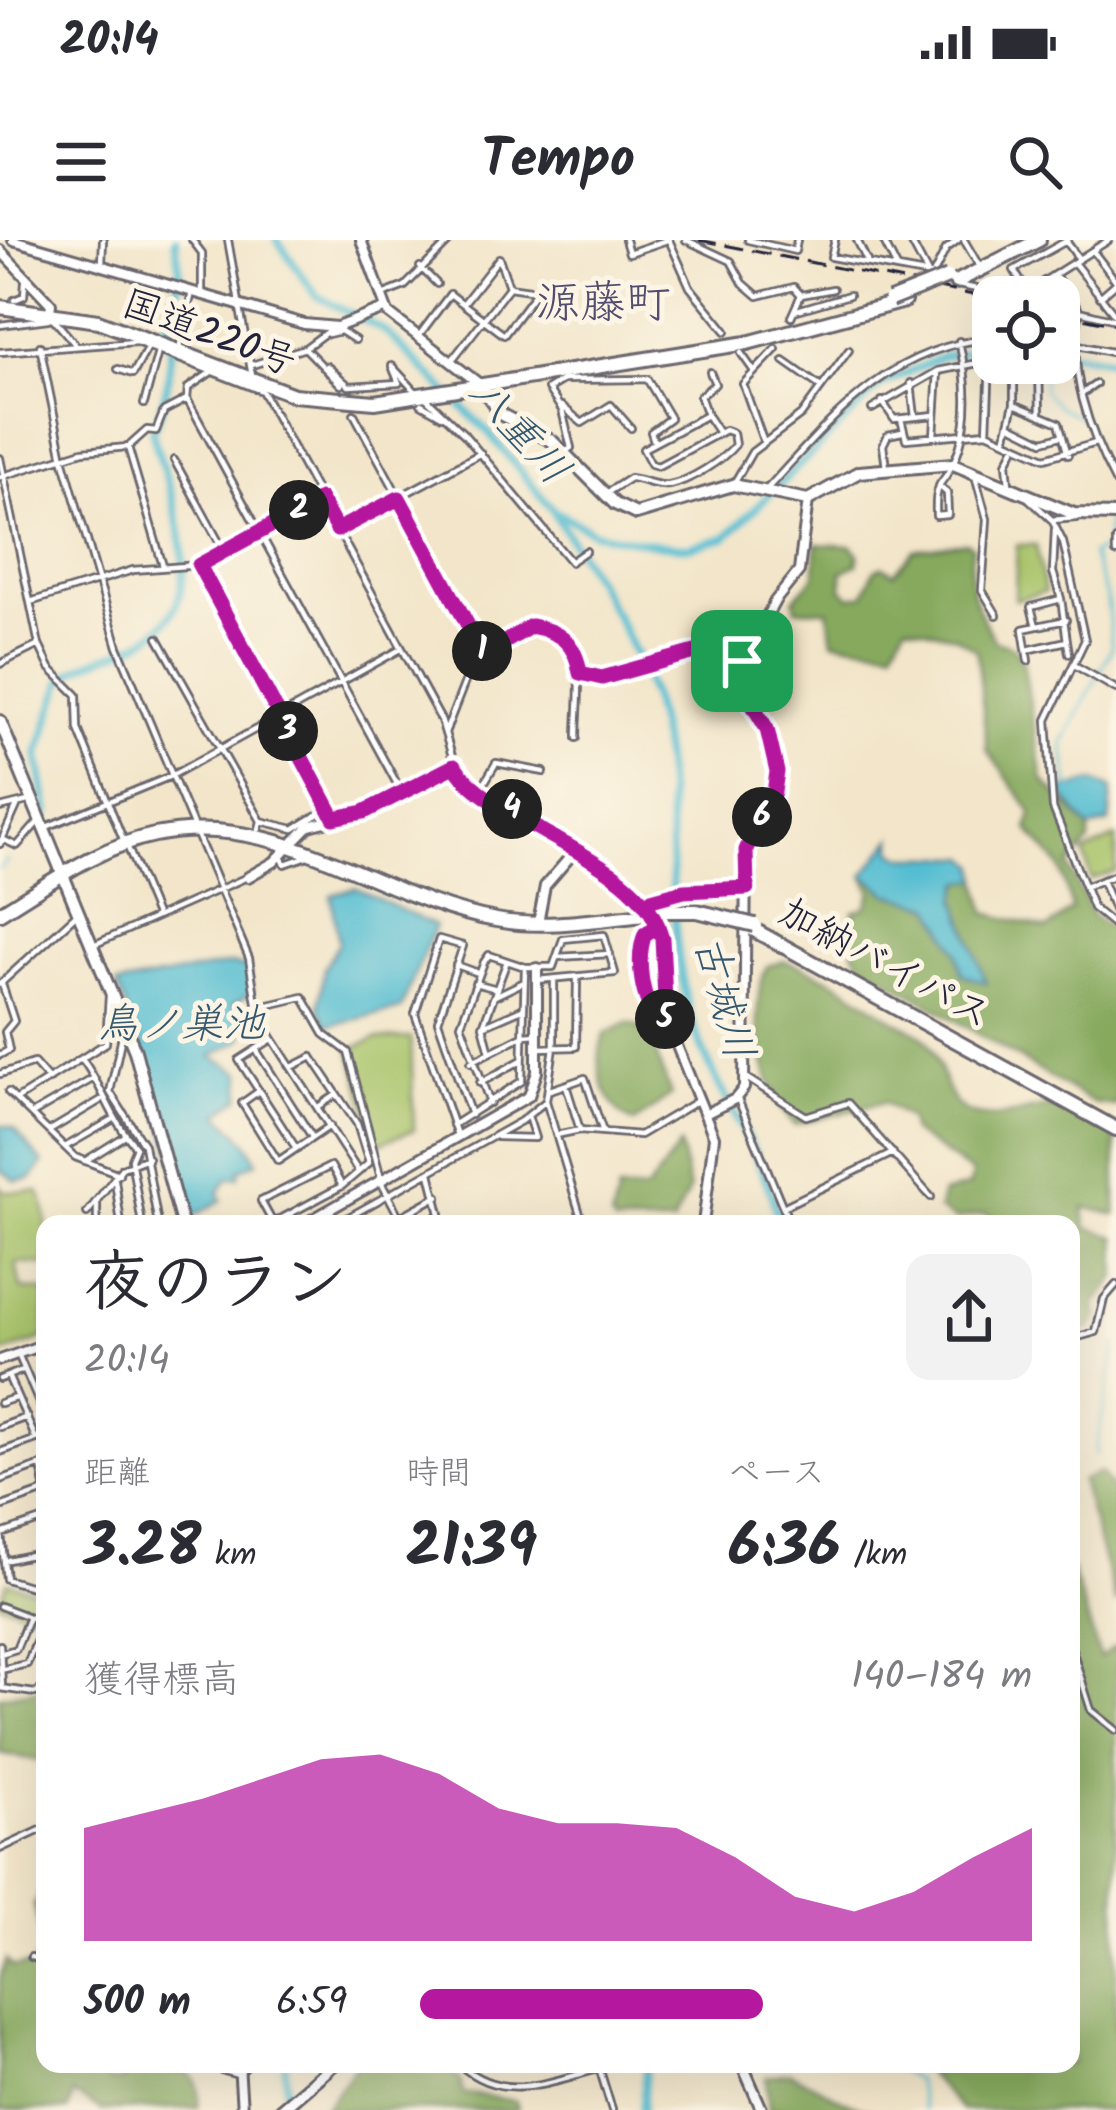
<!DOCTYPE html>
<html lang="ja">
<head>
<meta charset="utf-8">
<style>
	:root { --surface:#fff; --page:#f2f2f3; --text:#2b2b33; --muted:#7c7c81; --accent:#b5179e }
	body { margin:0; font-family:Kalam,"Klee One",sans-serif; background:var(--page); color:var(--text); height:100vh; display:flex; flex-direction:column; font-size:45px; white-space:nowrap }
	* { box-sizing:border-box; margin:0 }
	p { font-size:39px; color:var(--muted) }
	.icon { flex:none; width:66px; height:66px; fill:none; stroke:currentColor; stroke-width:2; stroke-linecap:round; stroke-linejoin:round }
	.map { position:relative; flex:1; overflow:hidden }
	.details { position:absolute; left:36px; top:975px; width:1044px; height:858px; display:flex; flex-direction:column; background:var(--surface); border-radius:24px; box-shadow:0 12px 48px #0002 }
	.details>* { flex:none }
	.buttons { position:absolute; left:972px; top:36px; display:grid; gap:24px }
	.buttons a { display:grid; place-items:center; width:108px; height:108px; border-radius:24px; background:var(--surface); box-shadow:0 12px 48px #0002; font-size:60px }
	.pin { position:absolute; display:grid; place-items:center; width:102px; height:102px; color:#fff; margin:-51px; border-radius:24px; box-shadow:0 6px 18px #0006 }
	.km { position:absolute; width:60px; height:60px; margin:-30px; border-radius:50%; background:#222; color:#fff; font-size:33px; line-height:60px; text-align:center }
	.round { display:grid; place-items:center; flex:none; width:126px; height:126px; border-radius:24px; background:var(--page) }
	.head { display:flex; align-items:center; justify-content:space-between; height:204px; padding:0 48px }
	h1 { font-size:66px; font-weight:800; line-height:90px }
	.figures { display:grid; grid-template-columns:repeat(3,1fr); gap:18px; height:204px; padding:12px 48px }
	.figures div { display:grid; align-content:center }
	.figures b { font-size:60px; font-weight:800 }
	.figures small { font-size:33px; font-weight:400 }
	.figures p { font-size:33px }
	.chart { height:336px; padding:24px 48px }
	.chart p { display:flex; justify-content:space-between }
	.chart svg { width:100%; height:216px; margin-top:12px; fill:var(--accent); opacity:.7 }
	ul { padding:0 48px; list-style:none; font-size:39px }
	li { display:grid; grid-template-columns:192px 144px 1fr; align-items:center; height:90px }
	li i { height:30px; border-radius:15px; background:var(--accent) }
	.status { display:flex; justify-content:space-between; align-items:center; height:84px; padding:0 60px; background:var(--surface); direction:ltr }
	.status svg { height:33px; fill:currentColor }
	header { display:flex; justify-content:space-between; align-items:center; height:156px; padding:0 48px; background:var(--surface); font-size:54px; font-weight:800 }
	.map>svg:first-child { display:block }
	.green { fill:#a8c369; stroke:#657252; stroke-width:3 }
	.forest { fill:#86a95d; stroke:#54664c; stroke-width:3 }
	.water { fill:#54bdd1; stroke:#3b7086; stroke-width:3 }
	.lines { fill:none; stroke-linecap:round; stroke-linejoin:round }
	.stream { stroke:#54bdd1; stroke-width:3 }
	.river { stroke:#54bdd1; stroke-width:8 }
	.minor-casing { stroke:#6b666d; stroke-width:10 }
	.tertiary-casing { stroke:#6b666d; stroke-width:14 }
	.secondary-casing { stroke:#6b666d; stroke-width:15 }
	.primary-casing { stroke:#6b666d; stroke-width:16 }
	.trunk-casing { stroke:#6b666d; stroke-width:18 }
	.minor { stroke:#fff; stroke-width:4.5 }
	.tertiary { stroke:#fff; stroke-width:8 }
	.secondary { stroke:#fff; stroke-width:9 }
	.primary { stroke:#fff; stroke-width:10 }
	.trunk { stroke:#fff; stroke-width:12 }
	.rail { stroke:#22223b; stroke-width:3; stroke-dasharray:18 9; stroke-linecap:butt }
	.trunk-bridge-casing { stroke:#6b666d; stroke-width:18; stroke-linecap:butt }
	.trunk-bridge { stroke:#fff; stroke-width:12 }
	.route-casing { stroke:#fff; stroke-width:24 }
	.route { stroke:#b5179e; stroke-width:15 }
	.labels { text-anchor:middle; stroke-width:10; stroke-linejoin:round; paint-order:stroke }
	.street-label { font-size:39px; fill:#22223b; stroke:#fcf5e5 }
	.water-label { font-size:42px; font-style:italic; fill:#345870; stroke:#fcf5e5 }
	.quarter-label { font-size:45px; fill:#524c6e; stroke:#fcf5e5 }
</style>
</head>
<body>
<div class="status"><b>20:14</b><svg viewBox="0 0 49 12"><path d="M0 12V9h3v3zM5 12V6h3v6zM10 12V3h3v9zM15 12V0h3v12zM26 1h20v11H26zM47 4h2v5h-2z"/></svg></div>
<header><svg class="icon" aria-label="menu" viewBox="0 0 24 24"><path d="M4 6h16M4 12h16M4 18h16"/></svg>Tempo<svg class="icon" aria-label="search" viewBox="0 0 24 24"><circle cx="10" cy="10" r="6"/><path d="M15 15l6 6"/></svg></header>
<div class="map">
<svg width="1116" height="1870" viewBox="0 0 1116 1870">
	<rect width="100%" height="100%" fill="#fcf5e5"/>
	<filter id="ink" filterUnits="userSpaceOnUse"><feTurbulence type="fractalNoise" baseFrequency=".00833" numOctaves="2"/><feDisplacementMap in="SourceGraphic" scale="24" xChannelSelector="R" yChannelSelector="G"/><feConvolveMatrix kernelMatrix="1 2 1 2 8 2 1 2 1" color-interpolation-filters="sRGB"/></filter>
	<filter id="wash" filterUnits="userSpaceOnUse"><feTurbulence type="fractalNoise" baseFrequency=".004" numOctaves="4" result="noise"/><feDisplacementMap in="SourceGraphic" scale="48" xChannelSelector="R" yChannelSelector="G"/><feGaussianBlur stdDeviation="2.7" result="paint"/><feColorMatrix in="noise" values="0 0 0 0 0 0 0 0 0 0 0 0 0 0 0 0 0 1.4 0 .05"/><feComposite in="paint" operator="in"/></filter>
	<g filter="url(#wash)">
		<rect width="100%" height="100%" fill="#f2e5c9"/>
		<path class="green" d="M1017,305H1036L1045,352L1015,360Z
			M1116,597V631L1091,640L1084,613Z
			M411,798L414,890L377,904L350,809L376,799Z
			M0,945L5,952L38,951C51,970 45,1002 45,1025L16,1023L21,1049L45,1051V1098L0,1114Z
			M7,1342L45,1353V1378L0,1363Z"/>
		<path class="forest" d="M966,302L973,307C966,345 975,368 995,401L1013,407L1023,421L1043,540L1089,588V602L1068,626L1093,676L1116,692V866L1093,863L861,723L853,710V672L866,667L872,652L864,635L889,654L932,666L957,712L962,734L985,742L957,659L961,642L979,639L986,673L1047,689L1072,669L1060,627L1028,589L1032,572L987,510L977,411L955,396L906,384L893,409L833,401L828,370L796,369L794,359L815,336L816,304L852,306L859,314L857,324L842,332V348L850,357L864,355L874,330L883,326L894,333L914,310Z
			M784,721C825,732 855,753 889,777C903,787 916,787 927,801C943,821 943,862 967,872C996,884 1021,870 1048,867C1071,864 1096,883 1115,895L1116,975L1084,967L1086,987L1116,997V1037L1094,1066L1098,1077L1090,1089L1071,1095V984H993L986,973L956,980L939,970L942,954L970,946L972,933L912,892L909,879L884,862L794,885C763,850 746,768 767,726Z
			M627,783L647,789L671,855L634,883C604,867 591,826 605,794Z
			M680,905L689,950L673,984H615L611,979L618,951H646Z
			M1100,1232L1116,1255V1364L1081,1241Z
			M1071,1327L1100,1418L1116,1406V1870H961L919,1824H1071Z
			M45,1448V1522L0,1513V1456Z
			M45,1645V1824H98L108,1842L126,1839L127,1824C163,1824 206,1820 198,1867L101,1870L73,1854L68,1870H0V1738L6,1720L13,1727L33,1725L43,1706L34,1665Z
			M357,1824H440L460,1839L463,1853L516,1861L518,1870H323Z
			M789,1833C819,1845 838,1862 870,1870H769L766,1837Z"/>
		<path class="water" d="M1093,541L1112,548L1109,583L1089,588L1060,551Z
			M893,598V611L904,617H968L977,625L979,639L961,642L957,659L986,743L962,734L957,712L932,666L889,654L864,635Z
			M356,648L435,686L401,769L327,786L319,767L324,728L339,703L331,655Z
			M231,724L248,728L253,752L232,765L245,784L242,799L212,816L242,833L241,857L219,874L248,903L257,922L240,930L239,937L228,938L219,953L222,960L189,979L142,807L117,745Z
			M0,885L13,888L43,923L32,939L16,941L0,930Z"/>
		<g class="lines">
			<path class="stream" d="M1043,123V150L1059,167L1086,180
				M1074,550L1069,546L1063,503L1112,408L1107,359L1091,314L1106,308L1108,280
				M47,580L48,572
				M25,600L37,587
				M0,629L7,620
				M1095,1215L1116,1105
				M888,1824L916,1840L923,1870"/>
			<path class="river" d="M277,0L317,56L385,91L489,193L553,270L595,293L661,305L689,307L725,298L881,145L943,116L993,106
				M1059,111L1116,121
				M553,271C590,332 635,397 654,466C680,565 662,672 690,774C710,847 765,909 779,984
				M48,572L38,514L63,439C89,417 127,414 154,393C214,347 166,246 152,191C166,168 178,100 166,77L181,38L175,0
				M285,1824L287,1864
				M642,1870L646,1824"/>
		</g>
	</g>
	<g filter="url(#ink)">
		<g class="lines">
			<g class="minor-casing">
				<path id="minor" d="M192,0L202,13V54
					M228,0L252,136
					M625,0L629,13L667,0
					M669,0L690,47L726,91
					M686,0L731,21L743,43L758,56L794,47L801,55L833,49
					M748,0L795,11L797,0
					M835,0L831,17L936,36
					M857,0L867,21
					M883,0L896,26
					M910,0L928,34
					M964,0L978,24
					M1066,1L1079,19
					M1093,11L1116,41
					M102,23L103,0
					M1075,24L1116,76
					M420,27L437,44
					M933,35L946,9L958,0
					M1056,37L1080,71
					M958,45L1014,57
					M1026,50L1014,30L1068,0
					M382,55L405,46L451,0
					M1019,57L1109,0
					M1100,57L1116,43
					M14,60L24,56L25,42
					M463,64L499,18
					M1059,66L1116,80
					M794,71L849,55
					M1080,71C1065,126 1090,194 1116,243
					M51,76L75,104
					M791,77L801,55
					M0,85L48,79
					M328,94L341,91L355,100
					M418,97L450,54L504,95L537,51L509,47
					M1059,101L1116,113
					M180,105L192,52
					M40,106L63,218L118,407L249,718L258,776L358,931
					M305,108L341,145
					M0,112L136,102L262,151L441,480L455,526
					M741,113L753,130
					M452,120L509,47L499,18
					M784,121L821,147
					M1039,123L1040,175
					M252,125L305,108L332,88
					M327,126L349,146L399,143L392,126
					M392,126L416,152
					M118,129L133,134L148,107
					M911,143L915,177
					M1084,152L1096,144
					M425,157L464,194L571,322
					M187,159L402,553
					M882,161L894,179L935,175
					M144,164L158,112
					M421,164L442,176
					M1014,164L1059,183L1068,215
					M562,166L582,183L611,165L631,188
					M872,169L938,131L993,120
					M354,174L484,415
					M707,175L700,156L715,144L710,132
					M901,179L906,199L987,192L1045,218L1096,203
					M1011,185L1043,201L1061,196
					M987,192L990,120
					M934,196L938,131
					M1005,200L1014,164V123
					M764,203L743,144L776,109
					M128,207L147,190L156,191L164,171L187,159L188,148L210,133
					M565,212L571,208L562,170L548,149L563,140L647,139L670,178L651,192L654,201
					M0,218L39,405L50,428L77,455L78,489L123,599
					M174,220L224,311
					M886,228L883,205L888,195L902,192
					M0,237L83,211L128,207L163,326
					M976,239L987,279L982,350L997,375
					M1009,244L1007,223L1014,209
					M733,245L752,212L801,175L849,110
					M939,246L947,253L948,275L936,276C936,264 935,255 940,244C972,204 970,149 959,101
					M766,250C833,177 888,107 993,98
					M605,254L630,238C643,239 656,247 669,245C688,242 723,220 735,205L733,193L725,190L658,226L651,224L643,209L707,175L719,193
					M1029,259L1052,280L1063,302L1085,400L1047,480L1053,568L1093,668L1116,687
					M1052,280L1076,278
					M1055,289L1053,332L1061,359
					M338,290L481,213
					M1116,300V313
					M573,320L586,311
					M199,325L334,578
					M30,362L133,330L199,325L320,259
					M158,398L261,581L259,589
					M1067,401L1069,413
					M1027,410L1067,401L1061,359L1031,367L1036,386
					M1028,421L1023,389L1066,380
					M0,424L39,405
					M1076,426L1116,449
					M580,433L602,438L695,412L742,420
					M445,493L470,429L531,385C593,396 577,451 577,498
					M479,552L496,523L544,532
					M0,568L32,560
					M261,581L294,589L330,567
					M44,588L171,536L401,409
					M2,599L17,606L38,582
					M0,604L17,566
					M128,608L156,675
					M281,617L285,624L305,617
					M1102,640L1116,674
					M1087,646L1116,635
					M644,661L684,651L745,648
					M658,686L645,693C636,717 640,769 665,779
					M91,706L245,638
					M558,717L610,714
					M456,725L478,733
					M475,743L497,749
					M0,744L78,673
					M495,756L522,743
					M256,768L303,757L324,794L348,812L383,946L403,984
					M483,786L522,769
					M123,791L110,852L144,905L158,984
					M272,799L239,820L296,908
					M537,808L576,807L577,739
					M257,811L312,897
					M490,812L483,786L507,721
					M0,815L9,810L5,792L14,781L2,744
					M82,819C104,848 110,879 136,907L131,919L142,984
					M471,822L524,795L537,794
					M0,834L34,823L49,840
					M745,837L806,876L848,863L931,957
					M480,843L522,820
					M566,845L580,890
					M550,850L585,838L602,889
					M259,851L242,863L278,921L330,886
					M8,852L75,917L119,934
					M737,857L790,984
					M17,859L106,803L109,756
					M546,861L583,984
					M490,863L461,784L484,722L489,715L525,727H553L563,699L604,695L615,733L537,740
					M318,867L336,855
					M32,874L94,838
					M453,885L522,841L525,727
					M49,891L101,860
					M556,895L580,890L640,895L699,860
					M497,897L535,898L528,876
					M458,898L415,774L439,699L463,706L438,781L471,875
					M65,907L112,880
					M85,921L125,896
					M115,940L121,984
					M785,966L893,913
					M87,973L122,928L148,918
					M273,983L261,961L331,926L342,946
					M97,984V960
					M271,984L342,946L369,923L357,884L312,817L292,827
					M336,984L521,881L546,861L554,807V740
					M387,984L438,956
					M425,984L440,974L430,933
					M1071,1099L1096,1092L1104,1059L1116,1045
					M18,1114L45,1177
					M8,1136L36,1199
					M0,1139L23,1130
					M0,1163L15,1158
					M0,1187L27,1177
					M0,1212L45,1196
					M41,1226L45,1246
					M0,1240L45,1224
					M0,1267L45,1251
					M45,1279L1,1294L6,1339L45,1351
					M8,1320L45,1312
					M38,1349L45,1332
					M0,1366L45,1383
					M0,1405L2,1447
					M1071,1406L1091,1470L1116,1490
					M0,1414L16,1409L29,1377
					M0,1430L27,1424L45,1381
					M0,1448L35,1453L45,1447
					M0,1609L45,1588
					M31,1717L45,1722
					M201,1824L238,1835L249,1824
					M459,1824C503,1864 550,1841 599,1829
					M598,1824L612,1870"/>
			</g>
			<g class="tertiary-casing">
				<path id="tertiary" d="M13,0L304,84L337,87L384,69
					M361,0L388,73L477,142
					M0,10L51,64L50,71
					M248,637L274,622L309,586L364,572L455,526L473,548L603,630L636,654L655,679L666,779L714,897L703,984
					M538,683L545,646L575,611
					M705,874L735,859L744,848L746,610L771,560L777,532L771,501L744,453L739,428L775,361L799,331L808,260
					M304,984L529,856L537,832V728
					M0,1120L45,1104
					M239,1824L242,1870"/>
			</g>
			<g class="secondary-casing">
				<path id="secondary" d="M742,1824L762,1870"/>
			</g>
			<g class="primary-casing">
				<path id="primary" d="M479,144L502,175L552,201L615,264L636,274L733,245L808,260L859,232L953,224L1074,274L1116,275
					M0,481L135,811L182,984
					M280,1870L334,1824"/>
			</g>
			<g class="trunk-casing">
				<path id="trunk" d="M956,42L1039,0
					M0,67L98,81L294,155L375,162L747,103L904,61
					M0,673C48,644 99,606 155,595C280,569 378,659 496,680C544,689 595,680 643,675
					M754,690L1116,889"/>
			</g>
			<use href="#minor" class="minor"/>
			<use href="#tertiary" class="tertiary"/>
			<use href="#secondary" class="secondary"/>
			<use href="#primary" class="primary"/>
			<use href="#trunk" class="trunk"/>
			<path class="rail" d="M699,0L993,59
				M1059,73L1116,85"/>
			<g class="trunk-bridge-casing">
				<path id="trunk-bridge" d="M890,60L948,37
					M642,671H697L755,685"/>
			</g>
			<use href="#trunk-bridge" class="trunk-bridge"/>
		</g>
	</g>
	<g class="lines" filter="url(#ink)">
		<g class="route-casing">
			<path id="route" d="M742,421L695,412L602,438L580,433C576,403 559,391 531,386L484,415L399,258L337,290L320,259L199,325L334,578L364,572L454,526C495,585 628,614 658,686L645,694C636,717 640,762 660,780L666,779L662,698C658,684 652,673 644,662L684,651L747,648L746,610L774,552L777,532L767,489L740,444L742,421"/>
		</g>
		<use href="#route" class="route"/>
	</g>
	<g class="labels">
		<g class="street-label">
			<text transform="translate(210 91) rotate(20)" y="14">国道220号</text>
			<text transform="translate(886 722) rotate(28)" y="14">加納バイパス</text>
		</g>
		<g class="water-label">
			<text transform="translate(521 190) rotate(48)" y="15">八重川</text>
			<text transform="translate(726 757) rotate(75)" y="15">古城川</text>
			<text x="181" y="797">鳥ノ巣池</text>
		</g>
		<g class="quarter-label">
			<text x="603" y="77">源藤町</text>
		</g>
	</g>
</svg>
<div class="buttons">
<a><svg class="icon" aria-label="locate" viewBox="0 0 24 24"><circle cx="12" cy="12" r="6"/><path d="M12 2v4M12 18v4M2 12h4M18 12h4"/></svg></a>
</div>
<div class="pin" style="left:742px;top:421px;background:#1e9e55"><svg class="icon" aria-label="arrive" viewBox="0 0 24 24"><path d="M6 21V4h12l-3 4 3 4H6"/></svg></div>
<b class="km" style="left:482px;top:411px">1</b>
<b class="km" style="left:299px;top:270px">2</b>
<b class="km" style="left:288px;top:491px">3</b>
<b class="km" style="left:512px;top:569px">4</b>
<b class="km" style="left:665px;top:779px">5</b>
<b class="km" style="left:762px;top:577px">6</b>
<section class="details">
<div class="head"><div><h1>夜のラン</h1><p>20:14</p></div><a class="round"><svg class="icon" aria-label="share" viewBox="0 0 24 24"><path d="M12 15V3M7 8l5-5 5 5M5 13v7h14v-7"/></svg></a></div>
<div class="figures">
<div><p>距離</p><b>3.28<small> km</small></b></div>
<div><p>時間</p><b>21:39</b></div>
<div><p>ペース</p><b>6:36<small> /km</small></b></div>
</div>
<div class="chart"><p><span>獲得標高</span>140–184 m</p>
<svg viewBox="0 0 160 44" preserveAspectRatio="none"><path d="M0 44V21L10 18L20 15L30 11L40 7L50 6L60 10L70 17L80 20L90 20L100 21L110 27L120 35L130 38L140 34L150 27L160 21V44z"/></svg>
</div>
<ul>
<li><b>500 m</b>6:59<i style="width:56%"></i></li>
</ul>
</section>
</div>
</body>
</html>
